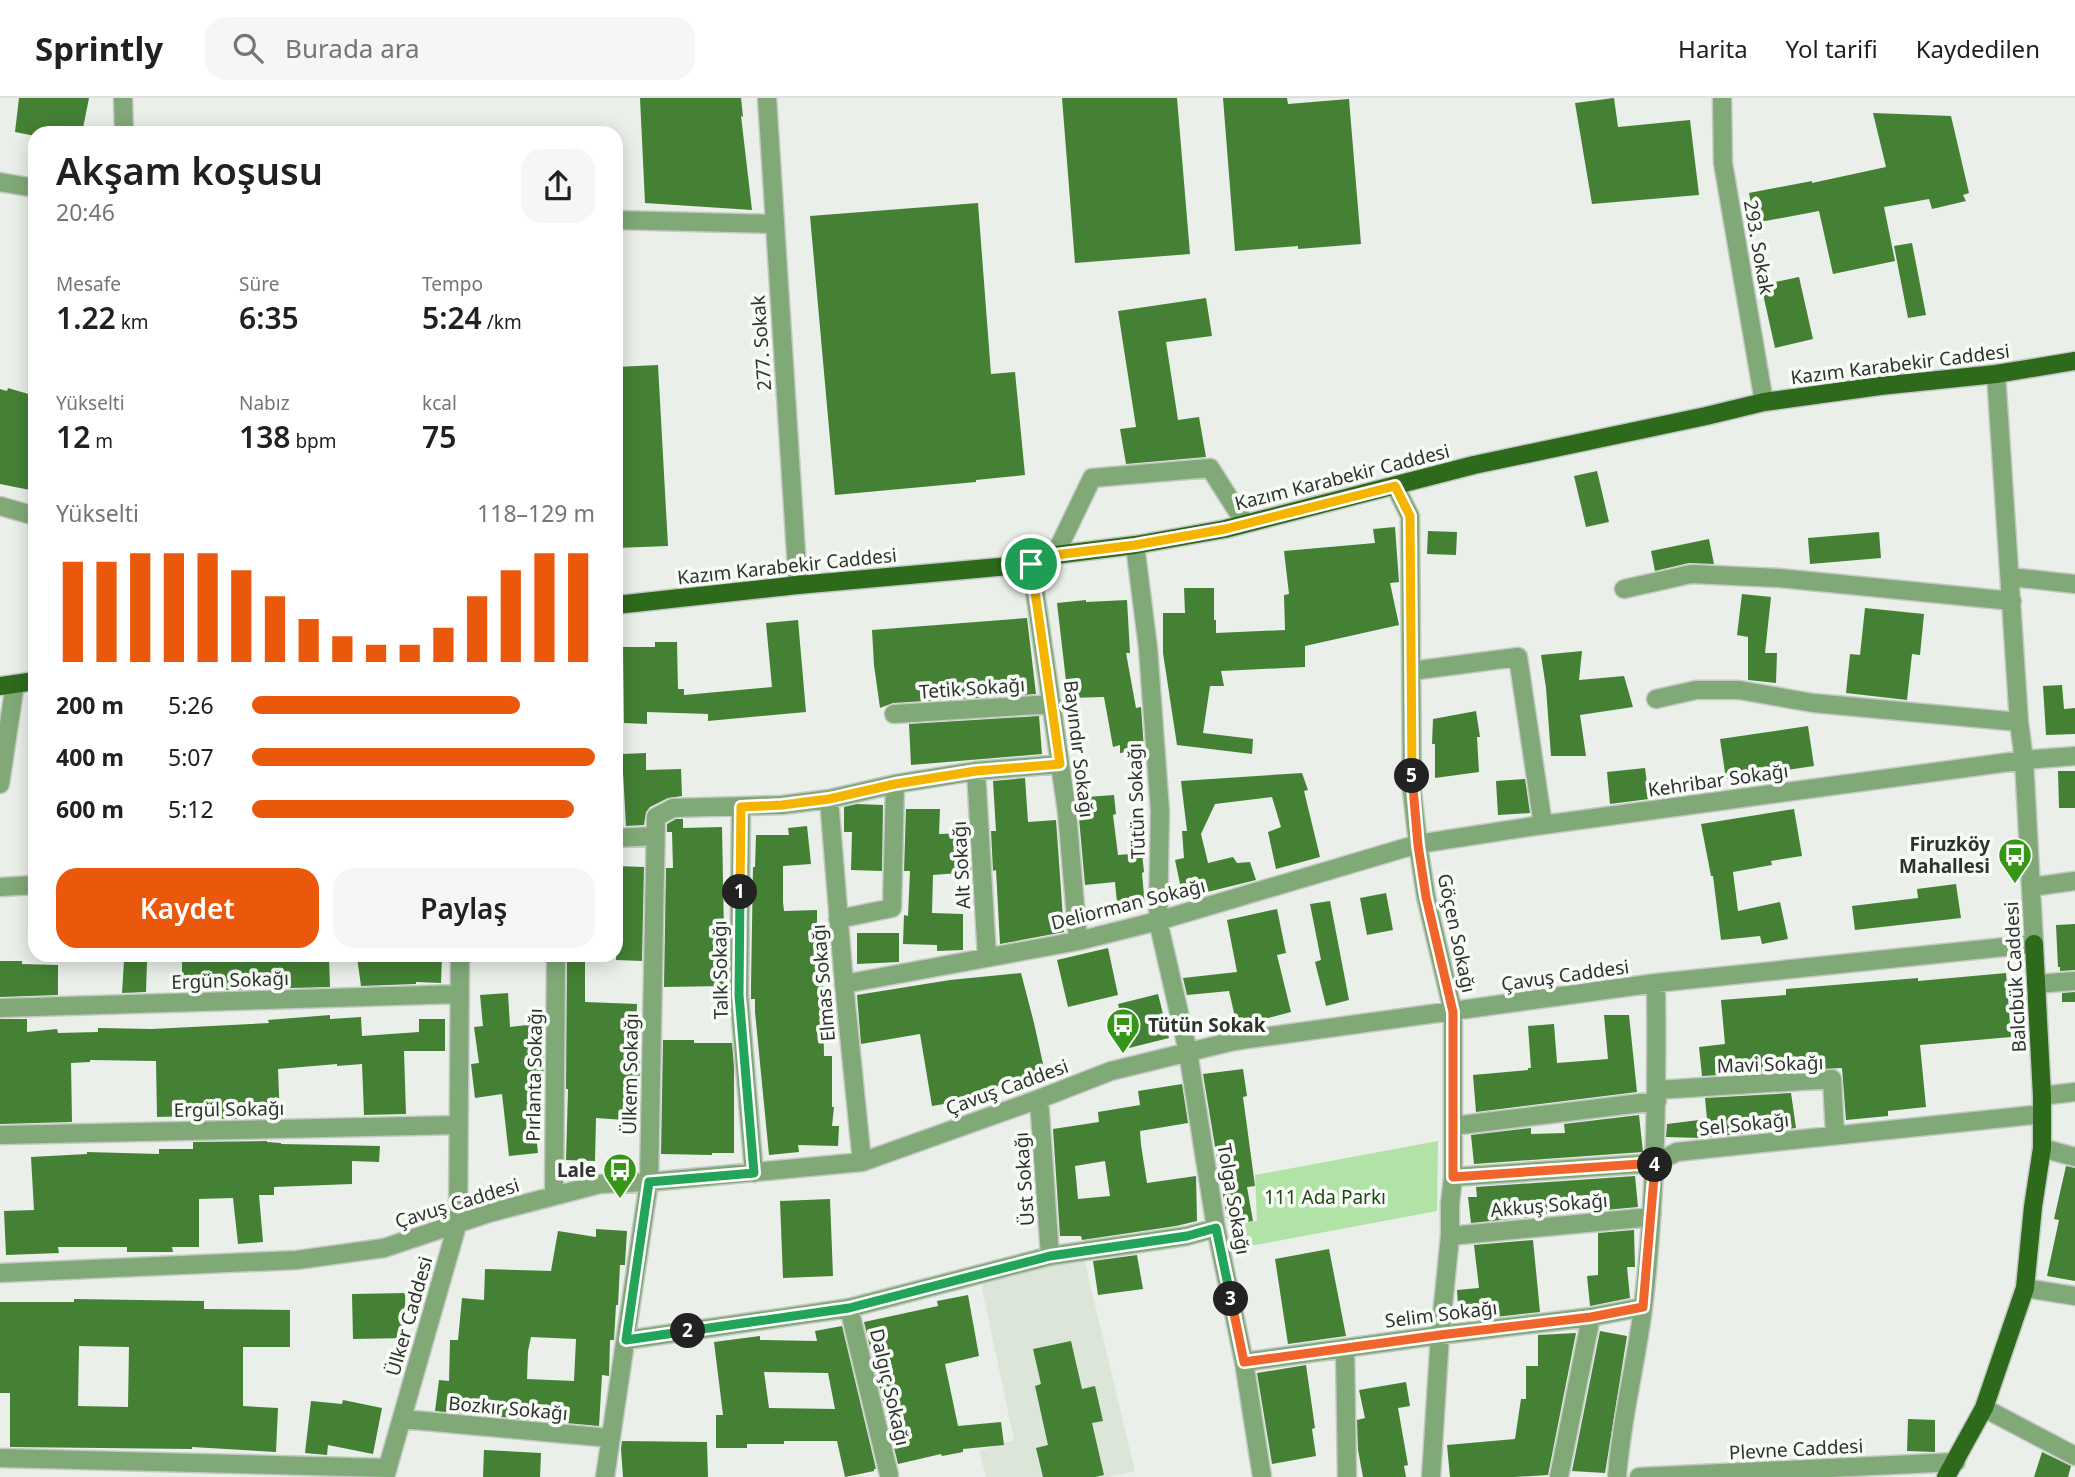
<!DOCTYPE html>
<html lang="tr">
<head>
<meta charset="utf-8">
<style>
	:root { --surface:#fff; --page:#f6f6f6; --text:#202124; --muted:#757577; --line:#e0e0e0; --accent:#ea580c }
	body { margin:0; font-family:"Noto Sans",sans-serif; background:var(--page); color:var(--text); height:100vh; display:flex; flex-direction:column; font-size:26px; white-space:nowrap }
	* { box-sizing:border-box; margin:0 }
	p { font-size:23px; color:var(--muted) }
	.icon { flex:none; width:38px; height:38px; fill:none; stroke:currentColor; stroke-width:2; stroke-linecap:round; stroke-linejoin:round }
	.map { position:relative; flex:1; overflow:hidden }
	.side { position:absolute; left:28px; top:28px; width:595px; height:836px; display:flex; flex-direction:column; background:var(--surface); border-radius:21px; box-shadow:0 4px 18px #0003 }
	.side>* { flex:none }
	.pin { position:absolute; display:grid; place-items:center; width:60px; height:60px; color:#fff; margin:-30px; border:4px solid #fff; border-radius:50%; box-shadow:0 2px 7px #0007 }
	.km { position:absolute; width:35px; height:35px; margin:-18px; border-radius:50%; background:#222; color:#fff; font-size:19px; line-height:35px; text-align:center }
	.round { display:grid; place-items:center; flex:none; width:74px; height:74px; border-radius:21px; background:var(--page) }
	.head { display:flex; align-items:center; justify-content:space-between; height:119px; padding:0 28px }
	h1 { font-size:38px; font-weight:600; line-height:52px }
	.stats { display:grid; grid-template-columns:repeat(3,1fr); gap:10px; height:119px; padding:7px 28px }
	.stats div { display:grid; align-content:center }
	.stats b { font-size:30px; font-weight:600 }
	.stats small { font-size:19px; font-weight:400 }
	.stats p { font-size:19px }
	.chart { height:196px; padding:14px 28px }
	.chart p { display:flex; justify-content:space-between }
	.chart svg { width:100%; height:126px; margin-top:7px; stroke:var(--accent); stroke-width:6 }
	.cta { display:flex; gap:14px; margin-top:auto; padding:14px 28px }
	.cta a { flex:1; height:80px; border-radius:21px; background:var(--accent); color:#fff; font-size:28px; font-weight:600; line-height:80px; text-align:center }
	.cta a+a { background:var(--page); color:var(--text) }
	ul { padding:0 28px; list-style:none; font-size:23px }
	li { display:grid; grid-template-columns:112px 84px 1fr; align-items:center; height:52px }
	li i { height:18px; border-radius:9px; background:var(--accent) }
	header { display:flex; align-items:center; gap:42px; box-sizing:border-box; height:98px; padding:0 35px; background:var(--surface); border-bottom:2px solid var(--line) }
	header strong { font-size:33px }
	nav { display:flex; gap:38px; margin-inline-start:auto; font-size:24px }
	.search { width:490px; height:63px; background:var(--page); display:flex; align-items:center; gap:18px; box-sizing:border-box; padding:0 24px; border-radius:21px; color:var(--muted); font-size:26px }
	.map>svg:first-child { display:block }
	.built { fill:#dbe6d9 }
	.green { fill:#b1e2a6 }
	.building { fill:#448135; fill-rule:evenodd }
	.lines { fill:none; stroke-linecap:round; stroke-linejoin:round }
	.minor-casing { stroke:#c5c9c4; stroke-width:21 }
	.major-casing { stroke:#c5c9c4; stroke-width:21 }
	.minor { stroke:#80a977; stroke-width:18 }
	.major { stroke:#2d6a1c; stroke-width:18 }
	.split-1-casing { stroke:#fff; stroke-width:14 }
	.split-2-casing { stroke:#fff; stroke-width:14 }
	.split-3-casing { stroke:#fff; stroke-width:14 }
	.split-4-casing { stroke:#fff; stroke-width:14 }
	.split-5-casing { stroke:#fff; stroke-width:14 }
	.split-6-casing { stroke:#fff; stroke-width:14 }
	.split-1 { stroke:#f5b400; stroke-width:9 }
	.split-2 { stroke:#22a559; stroke-width:9 }
	.split-3 { stroke:#22a559; stroke-width:9 }
	.split-4 { stroke:#f0652b; stroke-width:9 }
	.split-5 { stroke:#f0652b; stroke-width:9 }
	.split-6 { stroke:#f5b400; stroke-width:9 }
	.labels { text-anchor:middle; stroke-width:7; stroke-linejoin:round; paint-order:stroke }
	.street-label { font-size:19px; fill:#30322f; stroke:#f7fcf6 }
	.poi-label { font-size:19px; font-weight:bold; fill:#30322f; stroke:#f7fcf6; text-anchor:end }
	.park-label { font-size:19px; fill:#1f4914; stroke:#f7fcf6 }
</style>
</head>
<body>
<header>
<strong>Sprintly</strong>
<div class="search"><svg class="icon" aria-label="search" viewBox="0 0 24 24"><circle cx="10" cy="10" r="6"/><path d="M15 15l6 6"/></svg>Burada ara</div>
<nav><a>Harita</a><a>Yol tarifi</a><a>Kaydedilen</a></nav>
</header>
<div class="map">
<svg width="2075" height="1379" viewBox="0 0 2075 1379">
	<rect width="100%" height="100%" fill="#eaefe9"/>
	<path class="built" d="M1084,1161L1135,1373L1108,1379H986L979,1353L1014,1342L982,1190L984,1182L990,1179Z"/>
	<path class="green" d="M1438,1043L1437,1113L1234,1151L1228,1128L1257,1123L1255,1077Z"/>
	<path class="building" d="M19,0H89L82,35H35V38L15,34Z
		M640,0H741L743,19L741,18L752,112L645,105Z
		M1062,0H1177L1190,156L1075,165Z
		M1223,0H1287L1288,6L1349,1L1361,146L1298,151V148L1235,153Z
		M1614,0L1618,29L1690,22L1699,97L1592,106L1575,5Z
		M1873,15L1951,18L1969,95L1963,97L1966,103L1932,111L1929,101L1884,109L1895,163L1833,176L1819,113L1755,125L1749,95L1812,83V85L1886,69Z
		M978,105L991,276L1015,274L1025,377L976,382V384L835,397L810,118Z
		M1912,145L1926,217L1908,220L1894,148Z
		M1799,179L1813,241L1775,250L1761,187Z
		M1206,200L1212,238L1166,244L1178,322L1199,319L1206,359L1126,366L1120,331L1136,329L1118,213Z
		M658,267L668,448L616,450V269Z
		M8,290L35,298V320L30,337L35,339V393L0,386V291L7,293Z
		M1597,373L1609,424L1586,429L1574,378Z
		M1395,429L1399,484L1390,485L1399,527L1305,548V569L1221,573L1224,588H1210L1203,635L1253,641L1252,656L1177,647L1163,555V515H1185L1184,490H1214V522H1216V535L1285,532L1284,497L1289,496L1284,453L1375,445L1373,431Z
		M1428,433L1457,434L1456,457L1427,456Z
		M1879,434L1881,460L1810,466L1808,440Z
		M1709,441L1714,466L1689,465L1655,473L1651,453Z
		M1742,496L1771,499L1765,555H1777L1776,585L1748,582V539L1737,537Z
		M1086,502V504L1127,502L1130,555H1126L1136,610L1141,609L1144,651L1120,655V647L1113,649L1104,599L1068,600L1057,505Z
		M1865,510L1924,516L1920,557L1912,556L1907,602L1846,595L1850,556L1860,557Z
		M1027,520L1036,596L893,605L880,610L874,567L872,532Z
		M798,522L806,614L708,623V616L647,614V626L624,625L623,549H655V544H677L678,591H684V597L772,589L766,525Z
		M1582,553L1579,582L1624,578L1633,609L1580,617L1586,658H1551L1546,590L1541,557Z
		M2062,587L2064,611L2075,610V636L2046,637L2043,588Z
		M1476,613L1480,639H1477L1479,674L1435,680V646H1432L1433,621Z
		M1039,618L1042,656L911,667L909,626Z
		M1808,628L1814,668L1726,681L1720,641Z
		M646,655V672L681,671L682,698L668,700L650,709L646,714L644,727L626,728L622,656Z
		M1645,670L1649,701L1610,706L1607,674Z
		M2058,673H2075V710H2059Z
		M1302,675L1308,692L1304,693L1320,759L1276,771L1268,734L1281,729L1272,699L1215,706L1201,736L1208,765L1233,759L1237,765L1250,764L1256,782L1183,800L1175,762L1184,760L1182,733H1187L1181,683Z
		M1025,680L1028,724L1056,722L1064,834L1000,846L996,772L993,773L991,733H996L993,683Z
		M1525,681L1530,715L1498,717L1496,683Z
		M1114,697L1116,716L1113,717L1118,757L1142,755L1144,774L1142,775L1145,809L1118,815L1115,784L1085,787L1079,720H1089L1087,699Z
		M857,706L883,707L882,773L851,772L852,734H844V709Z
		M906,711H940L939,736L968,735L971,774L933,777L932,815L963,816V852L937,853V847L903,846L904,817L908,818L910,773H904Z
		M1794,711L1802,758L1771,763L1772,767L1733,774L1738,813L1780,804L1788,841L1762,846L1760,838L1721,842L1713,778H1711L1701,726Z
		M676,721H683V730L722,729L725,888L664,889L666,770H673L672,734H667V726Z
		M807,728L811,766L783,768V804L784,813L817,812V849H822L824,958H832V1009H834L832,1028H839L838,1048L798,1047L799,1054L769,1057L755,914V901H751V887L753,769H755L756,737H789L788,730Z
		M616,768L644,769L642,863L616,862Z
		M1956,786L1961,820L1855,832L1852,808L1918,800L1917,791Z
		M1386,795L1393,832L1367,837L1360,800Z
		M1330,803L1349,902L1326,908L1315,864L1321,862L1310,806Z
		M1277,811L1286,855L1277,857L1291,914L1237,928L1229,893L1187,897L1183,880L1237,874L1227,822Z
		M2075,826V872L2060,873V869H2058L2056,827Z
		M857,835H899V864L857,866Z
		M1108,850L1118,897L1068,909L1057,862Z
		M182,858H329L330,889L218,892L182,891Z
		M367,858H442L441,885L416,884V886L361,888L357,859Z
		M567,858H585V904L637,906L635,943H640L639,1023L596,1020L595,1063L566,1062L568,991H566Z
		M0,863H22V866L58,867V897L0,899Z
		M124,863L147,864L146,894L122,895Z
		M1021,875L1034,925L1045,975L978,994L979,1000L932,1008L920,936L861,946L857,897L950,882Z
		M2006,875L2011,939L1920,947L1926,1009L1888,1013V1018L1846,1022L1842,970L1702,978L1699,949L1725,946L1721,902L1786,897V891L1918,880V883Z
		M2075,894V904H2062V895Z
		M508,895L510,929L544,925L543,992H531L538,1055L509,1058L502,996L475,1000L471,966L479,965L474,929L483,928L480,897Z
		M1158,896L1169,940L1129,950L1118,906Z
		M330,917V921L361,919L362,938L419,934V921H445V953H404L406,1016L364,1017L362,966L337,968V966L278,971L280,1020L192,1021V1018L157,1019L156,963L90,962V964L71,965L72,1024L0,1026V921H27V934L57,931L58,935L98,934V930L152,931L269,925L268,922Z
		M1604,917H1629L1637,994L1476,1014L1473,977L1528,972V970H1531L1528,928L1554,926L1557,965L1608,961Z
		M663,942H694V945H732L734,969V1055H712V1057L661,1056Z
		M1243,971L1247,998L1243,999L1255,1088L1247,1089L1253,1123L1228,1127L1203,976Z
		M1182,986L1188,1025L1140,1033L1141,1047L1147,1085L1196,1078L1197,1123L1176,1128L1082,1142L1081,1138H1060L1053,1031L1099,1024L1098,1014L1140,1007L1138,993ZM1105,1063L1110,1098L1078,1101L1075,1068Z
		M1791,995L1796,1030L1701,1040L1666,1039L1667,1026L1707,1021L1705,1000Z
		M1639,1017L1643,1054L1474,1066L1471,1037L1531,1030V1036L1565,1035L1564,1026Z
		M267,1043V1044L281,1045V1046L380,1048L379,1064L352,1063V1086L274,1089V1097H259L263,1144L238,1146L233,1100L199,1101V1149H172L173,1154H127V1149H58L59,1155L6,1157L4,1113L34,1112L31,1059L87,1056V1054L159,1056V1051H193V1044Z
		M2066,1068L2075,1070V1183L2047,1178L2059,1122L2054,1121Z
		M1635,1078L1638,1109L1583,1114L1531,1116V1119L1471,1125L1468,1099H1477L1476,1089Z
		M830,1101L833,1178L783,1180L780,1103Z
		M596,1131L627,1133L625,1165V1167H620L618,1207H616L614,1242H610L609,1278L602,1277L599,1328L435,1313L439,1282L449,1283L450,1242H458L462,1200L484,1202L485,1171L551,1173L558,1133L596,1139ZM531,1239L576,1241L574,1283L527,1281L528,1253Z
		M1634,1132L1635,1169H1627L1630,1200L1590,1208L1587,1178L1598,1177V1135Z
		M1533,1142L1540,1214L1459,1223L1457,1192L1479,1190L1474,1147Z
		M1329,1151L1346,1238L1288,1246L1275,1161Z
		M1137,1157L1143,1191L1098,1197L1093,1163Z
		M405,1195L406,1240L353,1241L352,1196Z
		M968,1197L979,1258L945,1266L958,1328L1001,1324L1004,1347L963,1351V1354L942,1358L941,1356L898,1366L864,1224L938,1208L937,1203Z
		M74,1201L204,1203V1211L290,1212V1249H243V1308L278,1310L276,1354L192,1349V1351L10,1349V1295H0V1204H74ZM79,1248L129,1249L128,1309L78,1308Z
		M842,1228L876,1371H874V1373L845,1379L837,1343H784V1346H747V1350H716V1317H723L714,1244L760,1238V1242L817,1243L815,1233ZM764,1274L828,1275L835,1311L769,1310Z
		M1600,1233L1627,1238L1606,1369L1605,1375L1572,1373Z
		M1576,1235L1548,1377L1514,1379H1450L1447,1347L1515,1341L1521,1301H1526V1268H1538V1237Z
		M1071,1243L1082,1291L1095,1288L1103,1323L1092,1325L1104,1377L1095,1379H1043L1036,1350L1048,1347L1035,1288L1041,1286L1033,1251Z
		M1306,1267L1315,1330L1312,1331L1316,1358L1272,1366L1257,1275Z
		M1406,1284L1410,1308L1398,1310L1408,1367L1404,1368L1406,1379H1363L1358,1352L1357,1322L1365,1320L1359,1292Z
		M343,1302L382,1310L373,1356L328,1347L327,1357L305,1355L311,1303L342,1306Z
		M1908,1321L1935,1322V1354L1907,1353Z
		M622,1343L707,1344L708,1379H623L621,1351Z
		M484,1352L541,1355L540,1379H483Z
		M2042,1354L2071,1368L2068,1379H2034Z"/>
	<g class="lines">
		<g class="minor-casing">
			<path id="minor" d="M123,0L124,35
				M767,0L798,487
				M1722,0L1723,65L1764,304
				M0,84L35,90
				M616,122L775,126
				M1395,388L1410,418L1412,693L1418,746L1426,799L1453,914V1079L1450,1106V1138L1440,1237L1431,1379
				M0,408L35,418
				M1135,447L1148,550L1160,713L1158,823L1188,954L1216,1130L1244,1264L1262,1379
				M1055,457L1092,380L1210,370L1245,425
				M1031,466L1067,714L1078,843
				M2011,479L2075,486
				M1624,491L1691,476L1779,480L2012,503
				M1411,573L1518,559L1543,727
				M1656,601L1696,592H1739L1813,605L2019,624
				M894,616L1052,606
				M976,673L987,859
				M0,686L15,586
				M829,701L844,886L862,1064
				M741,709L739,897L754,1075
				M616,740L655,738
				M0,789L35,787
				M2031,789L2075,783
				M838,821L892,810L895,686
				M844,886L1078,843L1158,823L1418,746L1535,728L2024,662L2075,658
				M2036,886L2075,883
				M0,910L460,896
				M1657,992L1832,981L1835,1037
				M2042,998L2075,994
				M1039,1001L1050,1158
				M1453,1028L1657,1003
				M0,1037L458,1027
				M2042,1050L2075,1059
				M1453,1079L1655,1065L1677,1054L2042,1016
				M554,1097L556,858
				M1450,1138L1651,1119
				M0,1175L297,1162L384,1150L489,1115L600,1086L649,1084L862,1064L1039,1001L1111,973L1234,943L1656,885L2034,846L2024,662L2019,624L1996,276
				M2025,1190L2075,1198
				M849,1210L889,1377
				M626,1242L849,1210L1050,1158L1187,1138L1216,1130
				M1345,1250L1347,1379
				M1244,1264L1440,1237L1591,1219L1643,1209
				M1984,1310L2075,1358
				M402,1321L610,1340
				M0,1360L388,1370
				M385,1379L458,1124L460,858
				M605,1379L649,1084L656,719L673,710L782,707L829,701L895,686L976,673L1060,666
				M1559,1379L1591,1219
				M1617,1379C1621,1322 1636,1266 1643,1210C1656,1102 1657,994 1656,885
				M1639,1379L1956,1364"/>
		</g>
		<g class="major-casing">
			<path id="major" d="M616,507L798,487L1031,466L1055,457L1135,447L1225,431L1474,367L1706,318L1764,304L1880,288L1996,276L2075,263
				M0,588L35,583
				M1946,1379L1984,1310L2025,1190L2033,1109L2042,1050V998L2034,846"/>
		</g>
		<use href="#minor" class="minor"/>
		<use href="#major" class="major"/>
	</g>
	<g class="lines">
		<g class="split-1-casing">
			<path id="split-1" d="M740,794L741,709L782,707L829,701L895,686L976,673L1060,666L1031,466"/>
		</g>
		<g class="split-2-casing">
			<path id="split-2" d="M688,1233L626,1242L649,1084L754,1075L739,897L740,794"/>
		</g>
		<g class="split-3-casing">
			<path id="split-3" d="M688,1233L849,1210L1050,1158L1187,1138L1216,1130L1231,1201"/>
		</g>
		<g class="split-4-casing">
			<path id="split-4" d="M1231,1201L1244,1264L1440,1237L1591,1219L1643,1209L1655,1067"/>
		</g>
		<g class="split-5-casing">
			<path id="split-5" d="M1412,678L1418,747L1426,799L1453,914V1079L1655,1065V1067"/>
		</g>
		<g class="split-6-casing">
			<path id="split-6" d="M1031,466L1055,457L1135,447L1225,431L1395,388L1410,418L1412,678"/>
		</g>
		<use href="#split-1" class="split-1"/>
		<use href="#split-2" class="split-2"/>
		<use href="#split-3" class="split-3"/>
		<use href="#split-4" class="split-4"/>
		<use href="#split-5" class="split-5"/>
		<use href="#split-6" class="split-6"/>
	</g>
	<defs>
		<g id="bus-pin" transform="scale(1.75)"><path d="M0 17L-7.5 6A9.5 9.5 0 1 1 7.5 6Z" fill="#369617" stroke="#f7fcf6"/><path d="M-5-6H5V4H4V6H2V4H-2V6H-4V4H-5ZM-3.5-4V0h7V-4ZM-3.5 1.2v1.5H-2V1.2ZM2 1.2v1.5H3.5V1.2Z" fill="#fff"/></g>
	</defs>
	<g fill-rule="evenodd">
		<use href="#bus-pin" x="2015" y="757"/>
		<use href="#bus-pin" x="1123" y="927"/>
		<use href="#bus-pin" x="620" y="1072"/>
	</g>
	<g class="labels">
		<g class="street-label">
			<text transform="translate(1759 149) rotate(80)" y="7">293. Sokak</text>
			<text transform="translate(761 245) rotate(-94)" y="7">277. Sokak</text>
			<text transform="translate(1900 266) rotate(-7)" y="7">Kazım Karabekir Caddesi</text>
			<text transform="translate(1342 379) rotate(-14)" y="7">Kazım Karabekir Caddesi</text>
			<text transform="translate(787 468) rotate(-6)" y="7">Kazım Karabekir Caddesi</text>
			<text transform="translate(972 590) rotate(-4)" y="7">Tetik Sokağı</text>
			<text transform="translate(1079 651) rotate(83)" y="7">Bayındır Sokağı</text>
			<text transform="translate(1718 682) rotate(-8)" y="7">Kehribar Sokağı</text>
			<text transform="translate(1136 703) rotate(-92)" y="7">Tütün Sokağı</text>
			<text transform="translate(961 767) rotate(-93)" y="7">Alt Sokağı</text>
			<text transform="translate(1128 806) rotate(-14)" y="7">Deliorman Sokağı</text>
			<text transform="translate(1457 835) rotate(78)" y="7">Göçen Sokağı</text>
			<text transform="translate(720 872) rotate(-91)" y="7">Talk Sokağı</text>
			<text transform="translate(1565 877) rotate(-8)" y="7">Çavuş Caddesi</text>
			<text transform="translate(2015 879) rotate(-93)" y="7">Balcıbük Caddesi</text>
			<text transform="translate(230 882) rotate(-2)" y="7">Ergün Sokağı</text>
			<text transform="translate(823 885) rotate(-95)" y="7">Elmas Sokağı</text>
			<text transform="translate(1770 966) rotate(-2)" y="7">Mavi Sokağı</text>
			<text transform="translate(630 976) rotate(-89)" y="7">Ülkem Sokağı</text>
			<text transform="translate(534 977) rotate(-89)" y="7">Pırlanta Sokağı</text>
			<text transform="translate(1007 989) rotate(-20)" y="7">Çavuş Caddesi</text>
			<text transform="translate(229 1011) rotate(-1)" y="7">Ergül Sokağı</text>
			<text transform="translate(1744 1026) rotate(-6)" y="7">Sel Sokağı</text>
			<text transform="translate(1024 1081) rotate(-94)" y="7">Üst Sokağı</text>
			<text transform="translate(1234 1101) rotate(80)" y="7">Tolga Sokağı</text>
			<text transform="translate(457 1105) rotate(-17)" y="7">Çavuş Caddesi</text>
			<text transform="translate(1549 1107) rotate(-5)" y="7">Akkuş Sokağı</text>
			<text transform="translate(1441 1216) rotate(-7)" y="7">Selim Sokağı</text>
			<text transform="translate(409 1218) rotate(-74)" y="7">Ülker Caddesi</text>
			<text transform="translate(890 1289) rotate(77)" y="7">Dalgıç Sokağı</text>
			<text transform="translate(508 1310) rotate(5)" y="7">Bozkır Sokağı</text>
			<text transform="translate(1796 1351) rotate(-3)" y="7">Plevne Caddesi</text>
		</g>
		<g class="poi-label">
			<text x="1990" y="753">Firuzköy<tspan x="1990" dy="22">Mahallesi</tspan></text>
			<text x="1148" y="934" text-anchor="start">Tütün Sokak</text>
			<text x="596" y="1079">Lale</text>
		</g>
		<g class="park-label">
			<text x="1325" y="1106">111 Ada Parkı</text>
		</g>
	</g>
</svg>
<div class="pin" style="left:1031px;top:466px;background:#1e9e55"><svg class="icon" aria-label="arrive" viewBox="0 0 24 24"><path d="M6 21V4h12l-3 4 3 4H6"/></svg></div>
<b class="km" style="left:740px;top:794px">1</b>
<b class="km" style="left:688px;top:1233px">2</b>
<b class="km" style="left:1231px;top:1201px">3</b>
<b class="km" style="left:1655px;top:1067px">4</b>
<b class="km" style="left:1412px;top:678px">5</b>
<section class="side">
<div class="head"><div><h1>Akşam koşusu</h1><p>20:46</p></div><a class="round"><svg class="icon" aria-label="share" viewBox="0 0 24 24"><path d="M12 15V3M7 8l5-5 5 5M5 13v7h14v-7"/></svg></a></div>
<div class="stats">
<div><p>Mesafe</p><b>1.22<small> km</small></b></div>
<div><p>Süre</p><b>6:35</b></div>
<div><p>Tempo</p><b>5:24<small> /km</small></b></div>
</div>
<div class="stats">
<div><p>Yükselti</p><b>12<small> m</small></b></div>
<div><p>Nabız</p><b>138<small> bpm</small></b></div>
<div><p>kcal</p><b>75</b></div>
</div>
<div class="chart"><p><span>Yükselti</span>118–129 m</p>
<svg viewBox="0 0 160 44" preserveAspectRatio="none"><path d="M5 44V9M15 44V9M25 44V6M35 44V6M45 44V6M55 44V12M65 44V21M75 44V29M85 44V35M95 44V38M105 44V38M115 44V32M125 44V21M135 44V12M145 44V6M155 44V6"/></svg>
</div>
<ul>
<li><b>200 m</b>5:26<i style="width:78%"></i></li>
<li><b>400 m</b>5:07<i style="width:100%"></i></li>
<li><b>600 m</b>5:12<i style="width:94%"></i></li>
</ul>
<div class="cta"><a>Kaydet</a><a>Paylaş</a></div>
</section>
</div>
</body>
</html>
